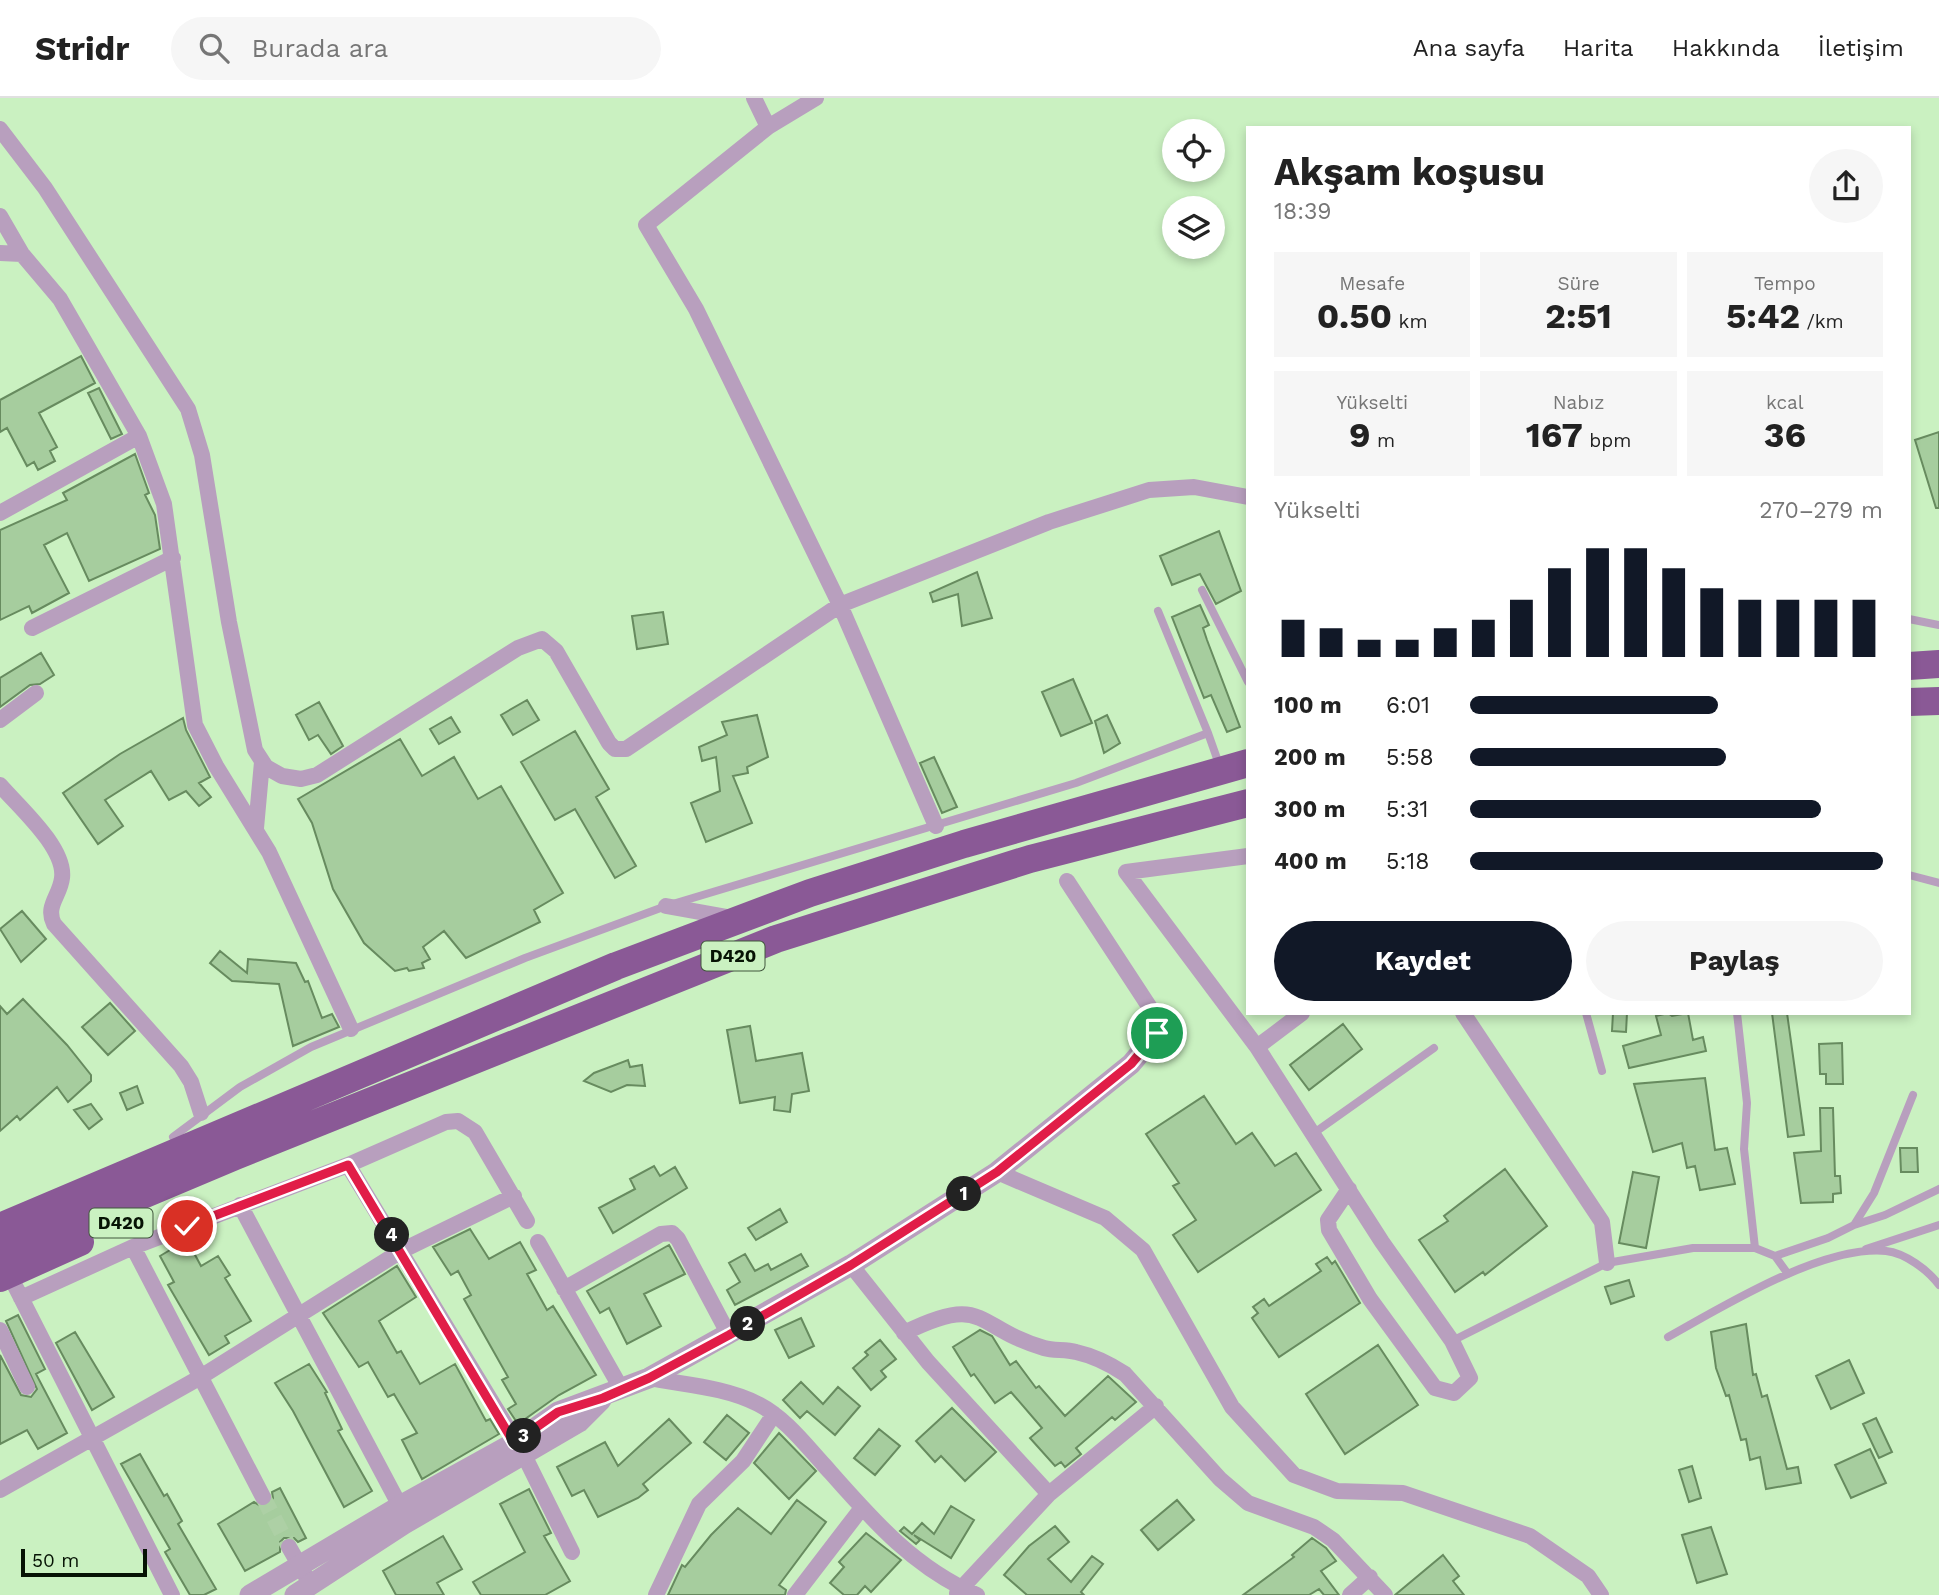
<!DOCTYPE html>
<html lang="tr">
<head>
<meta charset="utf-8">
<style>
	:root { --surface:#fff; --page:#f6f6f6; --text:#222; --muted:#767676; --line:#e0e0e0; --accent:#111827 }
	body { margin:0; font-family:"Work Sans",sans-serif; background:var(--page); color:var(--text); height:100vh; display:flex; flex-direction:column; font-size:26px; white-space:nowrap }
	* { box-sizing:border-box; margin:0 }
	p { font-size:23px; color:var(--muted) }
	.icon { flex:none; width:38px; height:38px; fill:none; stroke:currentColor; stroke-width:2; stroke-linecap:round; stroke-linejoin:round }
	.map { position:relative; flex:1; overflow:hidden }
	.side { position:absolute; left:1246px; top:28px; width:665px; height:889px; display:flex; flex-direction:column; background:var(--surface); border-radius:0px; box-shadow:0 4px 10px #0003 }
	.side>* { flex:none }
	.controls { position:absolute; left:1162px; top:21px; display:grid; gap:14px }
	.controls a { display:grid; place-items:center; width:63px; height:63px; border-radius:50%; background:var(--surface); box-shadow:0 4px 10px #0003; font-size:35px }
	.scale { position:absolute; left:21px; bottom:18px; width:126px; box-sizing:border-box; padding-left:7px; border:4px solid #061304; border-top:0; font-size:19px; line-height:24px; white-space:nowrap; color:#061304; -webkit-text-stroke:5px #caf1c1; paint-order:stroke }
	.pin { position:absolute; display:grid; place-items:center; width:60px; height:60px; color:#fff; margin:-30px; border:4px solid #fff; border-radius:50%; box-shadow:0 2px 7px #0007 }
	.km { position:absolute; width:35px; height:35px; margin:-18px; border-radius:50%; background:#222; color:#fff; font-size:19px; line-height:35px; text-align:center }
	.round { display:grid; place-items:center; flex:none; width:74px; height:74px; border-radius:37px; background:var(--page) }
	.headline { display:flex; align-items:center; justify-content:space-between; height:119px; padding:0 28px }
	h1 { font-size:38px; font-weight:700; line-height:52px }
	.metrics { display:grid; grid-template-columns:repeat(3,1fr); gap:10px; height:119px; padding:7px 28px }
	.metrics div { display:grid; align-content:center; border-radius:0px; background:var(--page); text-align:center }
	.metrics b { font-size:35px; font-weight:700 }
	.metrics small { font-size:19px; font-weight:400 }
	.metrics p { font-size:19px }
	.chart { height:196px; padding:14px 28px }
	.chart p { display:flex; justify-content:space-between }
	.chart svg { width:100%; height:126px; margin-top:7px; stroke:var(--accent); stroke-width:6 }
	.cta { display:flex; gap:14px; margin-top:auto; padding:14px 28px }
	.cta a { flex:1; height:80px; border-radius:42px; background:var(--accent); color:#fff; font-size:28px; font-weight:700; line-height:80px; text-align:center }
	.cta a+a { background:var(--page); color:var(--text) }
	ul { padding:0 28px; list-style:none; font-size:23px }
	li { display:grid; grid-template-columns:112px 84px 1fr; align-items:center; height:52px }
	li i { height:18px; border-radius:9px; background:var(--accent) }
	header { display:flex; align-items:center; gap:42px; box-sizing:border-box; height:98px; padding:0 35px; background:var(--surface); border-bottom:2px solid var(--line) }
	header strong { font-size:33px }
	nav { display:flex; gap:38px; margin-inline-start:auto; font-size:24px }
	.search { width:490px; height:63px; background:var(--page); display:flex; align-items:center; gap:18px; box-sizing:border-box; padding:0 24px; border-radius:38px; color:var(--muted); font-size:26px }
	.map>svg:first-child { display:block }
	.building { fill:#a6cd9e; stroke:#678b5f; stroke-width:2 }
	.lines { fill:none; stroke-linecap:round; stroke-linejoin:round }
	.minor-tunnel { stroke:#add0a5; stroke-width:16; stroke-dasharray:16 8; stroke-linecap:butt }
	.service { stroke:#b89fbe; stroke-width:8 }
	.minor { stroke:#b89fbe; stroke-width:16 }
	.tertiary { stroke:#b89fbe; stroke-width:21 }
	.trunk { stroke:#8a5996; stroke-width:28 }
	.route-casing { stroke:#fff; stroke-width:14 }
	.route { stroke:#e11d48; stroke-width:9 }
	.labels { text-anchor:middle; stroke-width:7; stroke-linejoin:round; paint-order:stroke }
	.shield { fill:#caf1c1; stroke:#41563d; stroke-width:2 }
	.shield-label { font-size:18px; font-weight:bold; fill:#061304 }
</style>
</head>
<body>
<header>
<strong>Stridr</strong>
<div class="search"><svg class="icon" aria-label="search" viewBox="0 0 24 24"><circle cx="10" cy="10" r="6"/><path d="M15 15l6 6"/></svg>Burada ara</div>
<nav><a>Ana sayfa</a><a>Harita</a><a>Hakkında</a><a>İletişim</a></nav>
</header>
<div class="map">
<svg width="1939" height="1497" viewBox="0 0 1939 1497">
	<rect width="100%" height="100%" fill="#caf1c1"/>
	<path class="building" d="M81,258L95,285L39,315L57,349L50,353L55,363L38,372L34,364L27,368L7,330L0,334V302Z
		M99,290L122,336L111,341L88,295Z
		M1939,334V410H1936L1915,342Z
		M135,356L149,395L145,397L155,417L160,451L89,483L67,435L44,447L69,495L32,515L29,508L0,522V432L67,402L63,395Z
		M1219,433L1241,493L1216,506L1200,476L1172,487L1160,458Z
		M977,474L992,520L962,528L958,496L933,504L930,495Z
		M1200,507L1209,527L1203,530L1207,542L1240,629L1227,634L1211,597L1204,600L1172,519Z
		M663,514L668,546L637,551L632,518Z
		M41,555L54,577L40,586L30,587L0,609V580Z
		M1073,581L1092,625L1061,638L1042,594Z
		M527,602L539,622L513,637L501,617Z
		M319,604L343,648L331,656L318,637L309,642L296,617Z
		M757,617L768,659L747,669L748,675L733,678L752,725L706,744L691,705L720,693L716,659L702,663L699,649L727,637L722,624Z
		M1107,617L1120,645L1104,655L1095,623Z
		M451,619L460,634L439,646L430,631Z
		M183,620L186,632L210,679L199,685L211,699L199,708L186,693L169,702L151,673L105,702L123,728L98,746L63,695L120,656Z
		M575,633L609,691L596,699L636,768L615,780L575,711L555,722L521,664Z
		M400,641L422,678L454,659L478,701L501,688L563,795L534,812L540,824L466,860L444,833L423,849L430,861L422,865L424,870L409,873L407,870L395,873L364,845L333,791L312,725L298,701Z
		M934,659L957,709L942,715L920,665Z
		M22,813L46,841L21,864L0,831Z
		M220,853L247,875L248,861L296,865L305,884L308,883L322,920L332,916L339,929L293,948L279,886L232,883L210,865Z
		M23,901L67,947L91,977V983L68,1004L57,989L20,1022L17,1018L0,1033V908L7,916Z
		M110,905L135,933L108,957L82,929Z
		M1613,915H1627L1626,934L1612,933Z
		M1668,915L1672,918L1688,915L1693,942L1703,939L1706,953L1629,970L1623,948L1661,937L1656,918Z
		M1772,915H1787L1804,1037L1788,1039Z
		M1343,926L1362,951L1309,992L1290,967Z
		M750,928L756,963L802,955L809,993L792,996L790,1014L774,1012L775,999L740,1005L727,932Z
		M1842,945L1843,986H1826V976H1820L1819,946Z
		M628,962L630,969L642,967L645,988L627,987L611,994L584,983L594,975Z
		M1705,980L1715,1052L1727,1050L1735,1086L1700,1092L1695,1068L1687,1070L1682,1045L1653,1054L1634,986Z
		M137,988L143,1005L127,1012L120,995Z
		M1204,998L1236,1046L1252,1035L1275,1068L1296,1055L1321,1092L1198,1174L1173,1137L1196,1122L1173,1088L1179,1085L1146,1036Z
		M91,1006L102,1021L89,1031L74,1012Z
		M1820,1010H1833L1835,1078H1840L1841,1095L1833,1096V1104L1801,1105L1794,1055L1821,1053Z
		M1900,1050H1917L1918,1074H1901Z
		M654,1068L660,1078L675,1069L687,1090L613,1135L599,1110L635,1091L630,1081Z
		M1505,1071L1547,1128L1485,1177L1483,1174L1455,1194L1419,1142L1448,1123L1444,1118Z
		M1633,1074L1659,1079L1646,1150L1619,1145Z
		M780,1111L787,1124L756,1142L748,1130Z
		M470,1131L489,1161L520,1144L536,1172L527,1176L547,1212L553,1208L596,1277L559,1297L518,1326L508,1311L516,1306L502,1282L508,1279L464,1201L471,1197L458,1173L451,1177L433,1149Z
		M187,1142L201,1168L218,1158L230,1177L225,1180L251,1223L225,1238L229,1245L209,1257L168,1187L174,1184L160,1158Z
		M669,1147L685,1176L644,1196L661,1228L627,1246L609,1210L600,1215L587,1193Z
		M745,1156L755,1173L768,1166L771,1172L801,1156L808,1168L735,1207L727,1192L740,1184L729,1165Z
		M1327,1159L1332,1166L1335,1163L1360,1205L1279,1259L1252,1220L1258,1215L1253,1209L1264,1201L1269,1208L1321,1173L1316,1166Z
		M397,1168L416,1199L379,1223L397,1255L401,1253L420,1286L455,1266L486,1323L490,1321L499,1336L422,1381L402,1342L417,1335L394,1296L388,1299L368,1264L359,1269L323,1215Z
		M1629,1182L1634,1198L1611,1206L1605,1189Z
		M18,1217L45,1271L36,1276L67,1335L38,1351L27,1332L0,1346V1257L21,1297L31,1299L37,1291L6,1223Z
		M801,1220L814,1248L789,1260L775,1232Z
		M1746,1226L1753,1277L1756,1276L1762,1299L1767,1297L1787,1371L1798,1369L1801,1385L1766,1391L1760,1359L1750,1362L1746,1341L1741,1342L1729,1297L1726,1298L1716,1270L1711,1234Z
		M980,1232L992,1238L1010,1267L1016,1263L1036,1290L1039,1288L1065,1318L1108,1278L1136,1304L1115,1322L1112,1319L1076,1350L1081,1356L1065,1369L1061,1364L1055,1368L1030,1340L1042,1330L1011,1294L995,1305L974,1276L971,1278L953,1249Z
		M75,1234L114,1299L92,1312L56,1245Z
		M880,1242L896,1261L881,1273L886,1279L871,1292L853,1270L868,1257L865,1254Z
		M1378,1247L1418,1307L1345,1356L1306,1296Z
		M1849,1262L1864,1295L1831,1311L1816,1278Z
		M309,1266L327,1294L325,1295L342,1331L338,1333L372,1393L344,1409L293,1313L275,1285Z
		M801,1284L823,1306L838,1289L860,1308L835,1337L807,1313L800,1320L783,1302Z
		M952,1310L996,1354L965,1383L941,1358L935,1364L916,1343Z
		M727,1317L749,1335L726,1362L704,1344Z
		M1876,1320L1892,1354L1879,1360L1863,1326Z
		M669,1321L691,1345L643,1386L648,1392L638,1400L598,1419L584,1392L572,1398L557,1369L605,1344L618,1368Z
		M879,1331L900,1348L875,1377L854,1360Z
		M779,1335L816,1373L789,1401L754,1365Z
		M1870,1351L1886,1385L1851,1400L1835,1367Z
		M140,1356L164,1398L167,1396L182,1423L178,1426L216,1491L204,1497H190L165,1454L170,1451L121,1366Z
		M1692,1368L1701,1400L1689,1404L1679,1372Z
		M280,1390L306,1440L298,1444L294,1440H284L280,1444V1454L245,1473L218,1426L254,1404L262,1409L268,1408L273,1400L272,1394Z
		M529,1391L551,1435L544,1438L570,1483L545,1497H481L473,1484L525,1454L500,1406Z
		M797,1402L826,1424L779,1487L786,1492L785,1497H668L682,1467L685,1469L711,1437L738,1410L771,1436Z
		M1177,1402L1194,1422L1158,1452L1141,1432Z
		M951,1408L974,1422L951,1460L914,1437L920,1442L916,1446L900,1433L904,1429L912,1436L922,1425L934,1436Z
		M1055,1428L1069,1444L1048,1461L1071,1484L1092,1458L1103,1466L1081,1494L1084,1497H1027L1004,1477L1029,1448Z
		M1711,1429L1727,1476L1697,1485L1682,1437Z
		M866,1435L901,1462L871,1494L865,1488L857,1497H844L830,1485L844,1469L839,1464Z
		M443,1438L462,1471L437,1485L444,1497H396L383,1473Z
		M1312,1440L1326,1450L1336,1463L1321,1473L1339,1497H1324L1319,1491L1309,1497H1243L1294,1459L1292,1457Z
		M1443,1457L1459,1478L1453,1483L1464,1497H1395Z"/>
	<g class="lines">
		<path class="minor-tunnel" d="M263,1399L289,1449"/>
		<path class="service" d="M1202,492L1248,584
			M1158,513L1208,635
			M1909,521L1939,527
			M1909,777L1939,785
			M1586,915L1602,973
			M1737,915L1747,1005L1744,1051L1755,1150
			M1314,1035L1434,950
			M173,1039L240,989L311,949L525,860L666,808L1076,685L1208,635L1220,669
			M1854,1127L1885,1117L1939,1091
			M1866,1151L1939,1127
			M1775,1158L1828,1140L1854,1127L1874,1095L1913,997
			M1668,1239C1724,1208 1822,1147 1886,1153C1905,1155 1928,1172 1939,1187
			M1452,1243L1607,1165L1693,1150H1755L1775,1158L1788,1176"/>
		<path class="minor" d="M754,0L768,29
			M816,0L768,29L646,127L696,211L840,507L936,728
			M0,31L45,90L188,311L202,357L229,524L255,652L266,669L282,678L301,681L317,677L518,550L542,541L556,553L609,645L615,651H626L840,507L1049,424L1149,392L1194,389L1248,399
			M0,118L22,156
			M0,155L22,156L60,201L139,338L164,406L195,627L216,668L269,754L351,931
			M0,415L139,338
			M32,530L173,460
			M0,622L36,595
			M0,687C19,709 66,750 62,780C60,798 45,808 54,826L181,968L191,984L201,1015
			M256,730L262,664
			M1248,758L1126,774L1257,949L1382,1144L1452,1243L1470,1280L1454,1295L1435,1290L1370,1201L1329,1132L1328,1122L1349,1091
			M1067,783L1156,919L1157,935
			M666,808L733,820
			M1463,915L1602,1124L1607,1165
			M1257,949L1302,915
			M348,1067L524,1357L572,1454
			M997,1074L1105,1120L1143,1152L1232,1309L1294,1377L1337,1393L1403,1395L1530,1438L1588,1478L1601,1497
			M240,1107L400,1408
			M538,1144L622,1292
			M133,1149L263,1399
			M851,1167L928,1264L1049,1396
			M9,1176L172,1497
			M564,1191L661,1136L672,1135L678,1141L729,1237
			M21,1200L133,1149L348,1067L446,1024L458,1023L475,1034L527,1123
			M0,1232L27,1289
			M904,1235C987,1194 974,1230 1044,1250C1054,1253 1065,1251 1076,1254C1094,1258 1110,1266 1125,1276L1220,1381L1248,1405L1314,1429L1333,1442L1385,1497
			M649,1280C685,1287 725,1289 758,1306C785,1320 804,1345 824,1367C870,1419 912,1469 977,1497
			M0,1392L199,1280L401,1153L514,1098
			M289,1449L305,1477
			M957,1495L1049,1396L1156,1308
			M656,1497L699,1406L743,1363L774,1316
			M795,1497L861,1411
			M1350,1497L1370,1479"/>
		<path class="tertiary" d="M250,1497L400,1408L514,1345L558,1314L649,1280L851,1167L997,1074L1131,966L1157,935
			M295,1497L404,1426L579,1324L601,1302"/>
		<path class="trunk" d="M1909,568L1939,566
			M1909,604L1939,603
			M0,1129L616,868L810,795L964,746L1248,665
			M0,1157L235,1058L776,841L1030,761L1248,705
			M0,1180L80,1144"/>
	</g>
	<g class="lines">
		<g class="route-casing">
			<path id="route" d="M187,1128L348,1067L514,1345L558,1314L603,1300L649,1280L729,1237L851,1167L997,1074L1131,966L1157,935"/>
		</g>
		<use href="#route" class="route"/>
	</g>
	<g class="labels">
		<g class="shield">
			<rect x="701.5" y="843.5" width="63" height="29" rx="5"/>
			<rect x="89.5" y="1110.5" width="63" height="29" rx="5"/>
		</g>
		<g class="shield-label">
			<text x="733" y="864">D420</text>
			<text x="121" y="1131">D420</text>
		</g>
	</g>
</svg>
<div class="controls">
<a><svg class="icon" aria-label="locate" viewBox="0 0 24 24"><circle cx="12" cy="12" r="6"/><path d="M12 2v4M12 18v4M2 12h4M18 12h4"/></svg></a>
<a><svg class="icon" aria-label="layers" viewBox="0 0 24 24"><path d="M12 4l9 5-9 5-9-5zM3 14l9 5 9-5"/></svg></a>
</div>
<div class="scale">50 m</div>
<div class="pin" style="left:1157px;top:935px;background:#1e9e55"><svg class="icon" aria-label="arrive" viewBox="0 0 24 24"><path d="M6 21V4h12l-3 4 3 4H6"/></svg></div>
<div class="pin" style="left:187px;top:1128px;background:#d93025"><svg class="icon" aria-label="check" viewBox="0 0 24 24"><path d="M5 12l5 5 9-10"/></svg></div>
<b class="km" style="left:964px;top:1096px">1</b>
<b class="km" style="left:748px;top:1226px">2</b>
<b class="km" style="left:524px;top:1338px">3</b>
<b class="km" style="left:392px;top:1137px">4</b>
<section class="side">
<div class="headline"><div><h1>Akşam koşusu</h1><p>18:39</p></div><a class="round"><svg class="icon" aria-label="share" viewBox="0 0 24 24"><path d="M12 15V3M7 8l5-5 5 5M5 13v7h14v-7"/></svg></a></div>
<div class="metrics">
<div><p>Mesafe</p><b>0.50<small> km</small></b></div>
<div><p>Süre</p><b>2:51</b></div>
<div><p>Tempo</p><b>5:42<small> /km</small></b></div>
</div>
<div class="metrics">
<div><p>Yükselti</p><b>9<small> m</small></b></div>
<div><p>Nabız</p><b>167<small> bpm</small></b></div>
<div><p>kcal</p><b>36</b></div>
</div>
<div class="chart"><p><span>Yükselti</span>270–279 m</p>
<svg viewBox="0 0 160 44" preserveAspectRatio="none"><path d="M5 44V31M15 44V34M25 44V38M35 44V38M45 44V34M55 44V31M65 44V24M75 44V13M85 44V6M95 44V6M105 44V13M115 44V20M125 44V24M135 44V24M145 44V24M155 44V24"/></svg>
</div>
<ul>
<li><b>100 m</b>6:01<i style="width:60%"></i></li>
<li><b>200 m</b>5:58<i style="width:62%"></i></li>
<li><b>300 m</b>5:31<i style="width:85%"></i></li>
<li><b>400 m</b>5:18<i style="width:100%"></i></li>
</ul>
<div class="cta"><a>Kaydet</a><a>Paylaş</a></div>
</section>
</div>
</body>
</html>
